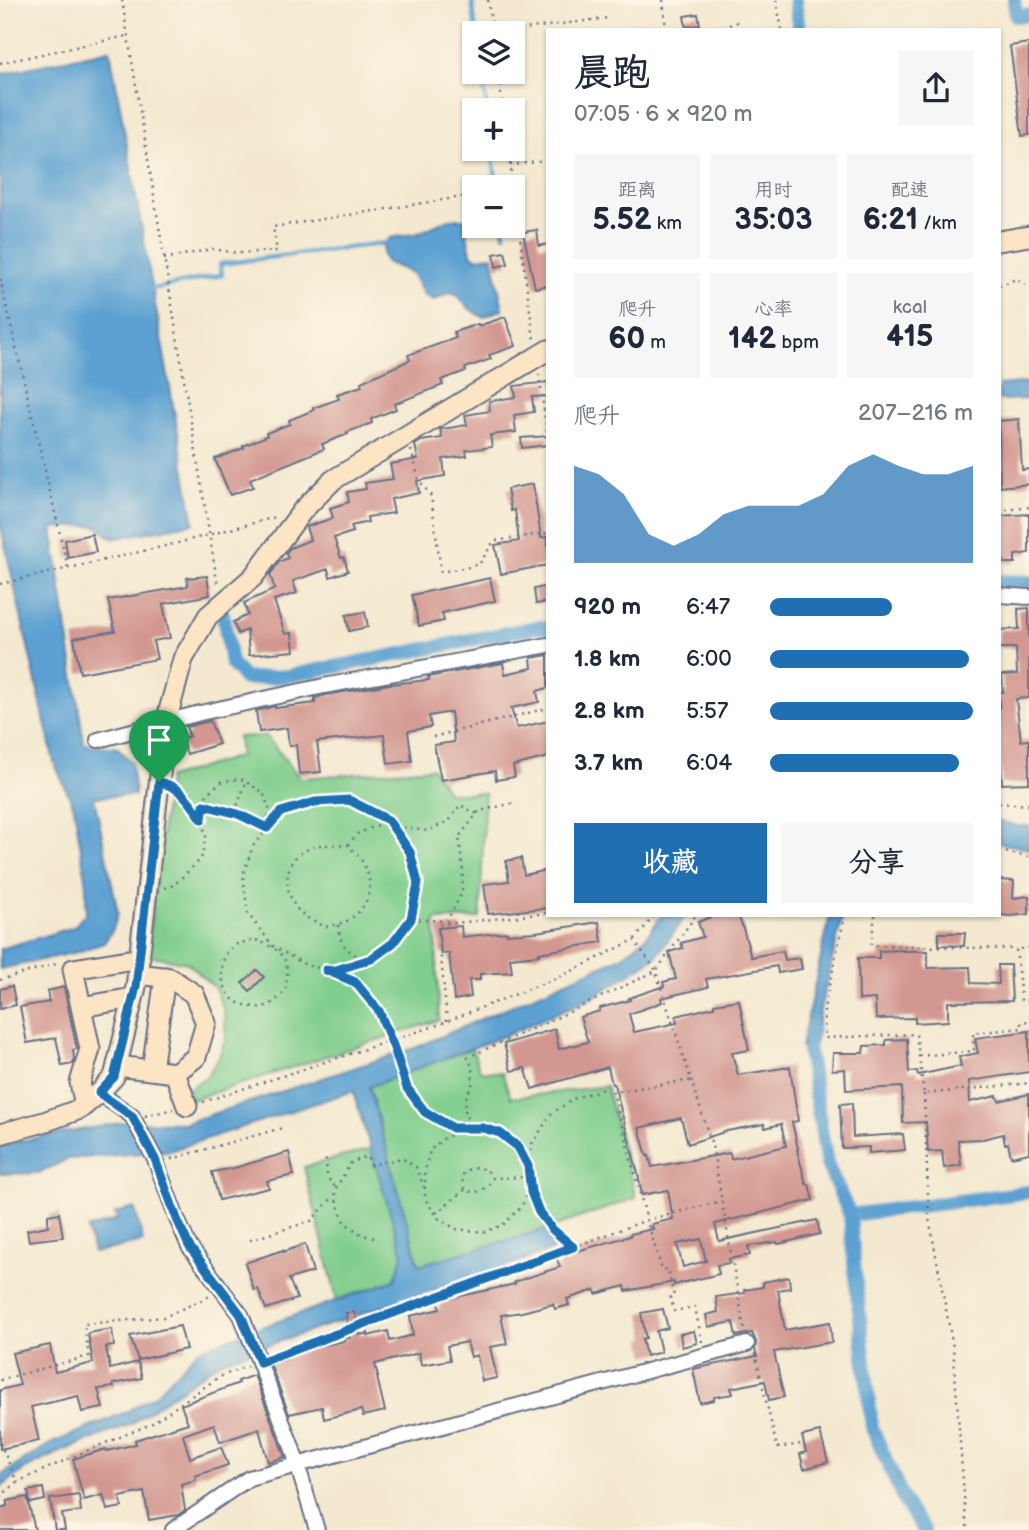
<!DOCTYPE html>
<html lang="zh">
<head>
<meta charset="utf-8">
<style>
	:root { --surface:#fff; --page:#f6f6f7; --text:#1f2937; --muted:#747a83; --accent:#1f6fb2 }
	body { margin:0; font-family:"Balsamiq Sans","LXGW WenKai TC",sans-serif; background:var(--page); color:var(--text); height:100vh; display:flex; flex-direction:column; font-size:26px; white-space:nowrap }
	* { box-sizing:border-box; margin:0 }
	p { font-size:23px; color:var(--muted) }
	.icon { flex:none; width:38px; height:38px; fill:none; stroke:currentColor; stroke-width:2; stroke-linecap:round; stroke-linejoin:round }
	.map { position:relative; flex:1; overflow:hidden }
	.panel { position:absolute; left:546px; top:28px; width:455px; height:889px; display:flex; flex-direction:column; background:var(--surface); border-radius:0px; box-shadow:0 2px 5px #0004 }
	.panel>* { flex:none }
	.buttons { position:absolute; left:462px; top:21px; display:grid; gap:14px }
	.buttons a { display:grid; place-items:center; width:63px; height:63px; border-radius:0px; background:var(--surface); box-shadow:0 2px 5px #0004; font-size:35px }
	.pin { position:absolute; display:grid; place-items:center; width:60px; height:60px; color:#fff; margin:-72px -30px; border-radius:50% 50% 50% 0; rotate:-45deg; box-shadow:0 0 7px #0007 }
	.pin .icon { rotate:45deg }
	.round { display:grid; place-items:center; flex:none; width:74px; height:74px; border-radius:0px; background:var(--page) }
	.head { display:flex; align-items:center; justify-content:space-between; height:119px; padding:0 28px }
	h1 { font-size:38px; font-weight:700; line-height:52px }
	.figures { display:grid; grid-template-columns:repeat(3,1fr); gap:10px; height:119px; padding:7px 28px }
	.figures div { display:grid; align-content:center; border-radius:0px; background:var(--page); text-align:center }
	.figures b { font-size:30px; font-weight:700 }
	.figures small { font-size:19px; font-weight:400 }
	.figures p { font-size:19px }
	.chart { height:196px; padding:14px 28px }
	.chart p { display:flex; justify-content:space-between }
	.chart svg { width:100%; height:126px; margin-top:7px; fill:var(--accent); opacity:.7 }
	.primary-button { display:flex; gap:14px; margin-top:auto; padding:14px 28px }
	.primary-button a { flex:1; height:80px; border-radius:0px; background:var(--accent); color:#fff; font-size:28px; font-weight:700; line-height:80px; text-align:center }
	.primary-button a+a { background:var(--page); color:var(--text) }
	ul { padding:0 28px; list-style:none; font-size:23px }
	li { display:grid; grid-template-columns:112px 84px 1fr; align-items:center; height:52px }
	li i { height:18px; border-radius:9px; background:var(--accent) }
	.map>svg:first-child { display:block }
	.green { fill:#80ce8d; stroke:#4e7e76; stroke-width:2 }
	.water { fill:#5ca1d1; stroke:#3c6898; stroke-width:2 }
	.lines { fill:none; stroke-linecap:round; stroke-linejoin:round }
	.stream { stroke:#5ca1d1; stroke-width:4.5 }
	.canal { stroke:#5ca1d1; stroke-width:14 }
	.building { fill:#d29790; fill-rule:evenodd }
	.street-casing { stroke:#677086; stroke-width:18 }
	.secondary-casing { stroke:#677086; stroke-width:23 }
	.path { stroke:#677086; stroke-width:2.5; stroke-dasharray:2 5; stroke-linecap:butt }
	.street { stroke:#fff; stroke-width:14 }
	.secondary { stroke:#fce5c4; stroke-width:19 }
	.route-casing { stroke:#fff; stroke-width:14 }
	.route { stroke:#1f6fb2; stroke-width:9 }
</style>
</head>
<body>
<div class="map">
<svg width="1029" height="1530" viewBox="0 0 1029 1530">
	<rect width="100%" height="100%" fill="#fcf5e5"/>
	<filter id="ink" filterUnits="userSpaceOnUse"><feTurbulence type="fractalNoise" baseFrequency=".0143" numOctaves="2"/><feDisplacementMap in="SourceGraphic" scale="14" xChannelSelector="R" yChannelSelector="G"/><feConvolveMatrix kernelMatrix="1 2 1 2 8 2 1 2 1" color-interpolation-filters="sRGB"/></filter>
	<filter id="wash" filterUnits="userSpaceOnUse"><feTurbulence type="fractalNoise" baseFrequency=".00686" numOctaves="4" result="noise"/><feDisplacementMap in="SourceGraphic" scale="28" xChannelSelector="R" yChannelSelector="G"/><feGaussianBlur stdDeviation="1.57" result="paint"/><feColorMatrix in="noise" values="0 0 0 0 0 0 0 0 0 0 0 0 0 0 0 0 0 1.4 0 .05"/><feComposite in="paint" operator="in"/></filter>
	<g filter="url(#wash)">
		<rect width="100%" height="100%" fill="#f4e9d0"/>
		<path class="green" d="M266,736L300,778L432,768L448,793H485L480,918L435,920L439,1020L191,1100L187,1090L207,1076L219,1057L226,1037L224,1011L215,988L188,963L147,955L168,778L240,756L238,737Z
			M472,1048L480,1071L502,1073L511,1098L606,1086L636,1198L547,1229L419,1266L369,1086Z
			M371,1149L403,1255L395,1280L337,1300L304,1167Z"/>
		<path class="water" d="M110,50L194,523L113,539L95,525L52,528L84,744L118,748L131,762L135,795L94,797L118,913L113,929L104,943L77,952L0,969V949L74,927L86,913V880L74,807L54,762L0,523V74Z
			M449,219H464L471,254L475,258L492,256L503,309L484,317C471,312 465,305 457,294L449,292L434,300L424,295L412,273L386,262L383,256V247L390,238L419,233Z
			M1029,382V399L999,400V385Z
			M999,821L1018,826H1029V849L999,843Z
			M662,915H686L656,957L593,997L504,1036L369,1087L419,1265L547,1229L553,1250L221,1361L131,1424L60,1452L25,1469L0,1488V1476L50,1444L124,1413L155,1395L199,1349L395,1280L403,1255L353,1091L169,1151L68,1159L38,1173L0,1174V1147L24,1140L125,1122L185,1123L415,1048L622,957L647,936Z
			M830,915H843L821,1005L813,1049L801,1047Z
			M135,1208L143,1242L93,1253L87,1229L117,1220L115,1213Z"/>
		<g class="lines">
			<path class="stream" d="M472,0L476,33
				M482,72L487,110
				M492,149L497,187
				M503,226L504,235
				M147,290L222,275L220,264L386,243"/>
			<path class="canal" d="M795,0L799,30
				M1014,0L1016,16L1029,15
				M999,581L1029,582
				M223,614L231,663L245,679L288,676L537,627L548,628
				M812,1031L808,1050L827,1164L850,1215
				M924,1530L906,1505L872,1428L855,1274L850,1215L1029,1192"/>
		</g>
		<g id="blocks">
			<path class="building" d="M698,14L700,25L686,27L684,16Z
				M1029,43V135L1022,136L1010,46Z
				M537,230L539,246L548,244V285L535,288L523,232Z
				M505,252L508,264L496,267L494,254Z
				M505,317L516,346L489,355L491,359L465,368L466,371L441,380L443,385L394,404L396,409L371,419L372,423L347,432L348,434L322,444L324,449L250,479L253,487L230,495L215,459L244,448L243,446L267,436L266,433L290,424L289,420L314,410L313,408L339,399L337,394L362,386L361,382L410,360L408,355L456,338L454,332L478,324V326Z
				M548,382V396L532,397L534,412L514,415L516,432L490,435L492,447L466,450L467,456L443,459L445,476L417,481L419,493L391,499L394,513L367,517L368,522L351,526L353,532L334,538L341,558L344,557L348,571L330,577L328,569L293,581L297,593L274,600L285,634L292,633L294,651L249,655L247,630L238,634L233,622L248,615L244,603L275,589L270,575L279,562L288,558L286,553L290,548L310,540L306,527L333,518L330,508L349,502L347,492L366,489L365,483L393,479L390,464L418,459L415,445L421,441L442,438L440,429H442L467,425L465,415L490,411L489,401L516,397L514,386Z
				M1019,419L1022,470L1029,469V484L1000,487L999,421Z
				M548,436V445L522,448L521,438Z
				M533,484L541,538L548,537V565L501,574L495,545L519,541L515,510L511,511L507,489Z
				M1029,514V553L1015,555V563H1004L1003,558H999V516Z
				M92,534L96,552L68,558L65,540Z
				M207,576L210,595L163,604L170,638L153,641L157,659L80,673L74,638L115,631L108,600L188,586L187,578Z
				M490,578L495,601L442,613L444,621L419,626L412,595Z
				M548,586V602L536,604L534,589Z
				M1029,608V698L1016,699L1021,741L1029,740V783L1002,784L999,734V692H1003L1002,675L1017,674L1016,648H999V630L1019,629L1018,609Z
				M365,612L368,627L349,631L346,615Z
				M548,655V688L537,691L539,702L511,708L517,728L548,721V757L513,766L515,777L496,780L495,771L441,780L434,745L454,742L451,712L429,716L431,727L408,731L412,761L388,764L384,735L317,742L321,772L299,774L296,745L289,746L287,728L259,732L256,711L275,706V708L315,703V698L326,695L390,684L429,680L428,677L503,663L505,674L532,668L531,658Z
				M210,721L219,744L187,754L181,739L190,736L186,727Z
				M521,858L524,875L548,870V882L545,883L548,908L488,914L484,884L509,881L506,861Z
				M999,880L1014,881L1013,898L1029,896V914L1011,916L999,915Z
				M715,915H738L743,928L751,957L783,951L785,960L800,958L802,969L778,973L777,966L706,979L708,987L661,998L662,1002L629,1014L634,1032L677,1023L676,1016L714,1007V1004L739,1000L749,1050L732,1053L738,1075L790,1067L798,1121L792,1122L798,1149L797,1150L806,1184H809L813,1200L715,1224L719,1241L817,1220L820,1234L778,1244L777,1242L748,1246L750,1255L729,1259L730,1263L717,1265L719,1274L674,1285V1282L626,1291L625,1286L596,1294L595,1290L567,1299L569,1305L555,1309L553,1304L522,1312L501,1315L507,1344L490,1347L497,1378L482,1381L477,1355L471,1357L467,1342L447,1346L450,1360L421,1365L419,1353L375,1364L378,1377H377L385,1411L363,1416L361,1410L324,1419L322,1407L289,1414L270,1363L286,1359L285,1357L304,1351L303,1350L344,1341V1339L350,1338L346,1313L354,1312L360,1335L368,1333V1336L388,1331L390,1341L413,1335L410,1316L440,1309L438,1301L515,1284L514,1282L560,1267L556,1257L630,1236V1234L653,1229L652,1224L673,1219L668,1190L642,1195L638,1174L614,1084H612L608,1067L532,1089L525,1068L511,1071L504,1044L555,1029L559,1049L588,1042L580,1017L600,1011V1008L630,1000L629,998L664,986L663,982L676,979L669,952L683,948L681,943L703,937L698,922ZM681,1118L688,1144L727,1131L764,1124L765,1128L781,1124L786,1146L731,1159L730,1153L652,1167L649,1156H647L639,1128ZM701,1239L706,1261L683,1267L677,1244Z
				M599,922L602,942L539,953V955L510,958L512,972L480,974V980H469L471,997L454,1000L449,953L441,954L438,928L461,926L462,937L507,932V934L536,932Z
				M939,933H965L964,946L939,945Z
				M903,950V951H928V968L970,967L971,983L999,984L998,965H1010L1012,1001L948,1002V1021L915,1023V1018L876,1019L875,999L859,1000L858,958H879V951Z
				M257,970L264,977L250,991L242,983Z
				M12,986L16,1005L0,1009V989Z
				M64,987L77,1049L73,1050L74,1058L73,1064L62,1066L56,1038L27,1043L20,1007L49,1002L47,991Z
				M1029,1031V1072L969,1081L970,1102L997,1096L999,1101L1029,1094V1153L1011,1157L1008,1143L1005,1144L1003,1134L983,1139L958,1140L961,1165L944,1168L942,1151L928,1152L926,1122L903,1123L902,1087L846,1090L845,1069L832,1070L833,1053H863L864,1046L886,1045V1040L907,1039L909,1072L917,1071L918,1075L961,1066L959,1057L978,1053L975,1038Z
				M852,1103L853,1137L903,1134L905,1150L869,1153V1147L842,1148L840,1104Z
				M289,1152L294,1175L267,1181L269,1188L219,1200L212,1172L234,1168Z
				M59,1213L63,1237L29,1241L27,1230L48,1226V1215Z
				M305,1244L313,1272L289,1279L297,1299L266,1309L258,1289L254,1290L245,1263L283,1250V1252Z
				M789,1277L790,1288L778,1290L785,1330L830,1322L832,1342L774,1352L784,1397L769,1400L765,1381L731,1388L733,1394L714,1397V1400L700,1403L693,1369L757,1356L755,1349L756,1342L752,1333L736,1336L733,1322L708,1327L706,1315L718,1312L716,1297L745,1293L744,1290L763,1287V1282Z
				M663,1309L668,1328L656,1331L661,1352L646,1356L642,1339L646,1338L641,1313Z
				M180,1326L186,1349L138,1360L130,1336Z
				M112,1329L114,1346L106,1347L110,1369L138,1362L142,1378L113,1384L114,1387L98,1389L103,1408L82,1412L78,1396L31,1407L39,1441L0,1449V1390L20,1385L12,1353L50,1345L55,1372L93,1363L88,1333Z
				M694,1331L697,1343L682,1347L680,1334Z
				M254,1375L285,1457L268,1462L259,1429L220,1442L214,1424L183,1435L190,1458L221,1447L228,1465L195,1476L196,1480L181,1484L185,1510L178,1515L149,1520L144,1492L120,1497L122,1507L107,1510L103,1495L84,1500L73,1459L106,1449L107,1451L136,1444L135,1440L188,1423L181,1405L239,1383L238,1381Z
				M820,1432L828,1462L804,1469L800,1454L806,1452L802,1436Z
				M43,1488L45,1500L30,1503L28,1491Z
				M79,1495L81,1511L62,1514L65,1530H55L50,1499Z
				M27,1497L35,1530H0V1508L7,1506V1501Z"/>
		</g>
	</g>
	<g filter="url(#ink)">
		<use href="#blocks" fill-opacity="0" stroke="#677086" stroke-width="2"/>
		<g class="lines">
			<g class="street-casing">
				<path id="street" d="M999,595L1029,597
					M98,740L200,713L324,686L548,645
					M99,1093L132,1116L155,1159L177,1219L189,1246L241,1315L292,1447L317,1530
					M173,1530L249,1478L747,1344"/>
			</g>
			<g class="secondary-casing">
				<path id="secondary" d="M999,241L1029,236
					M81,1007L133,998
					M117,1066L175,1073L196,1057L206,1023L194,994L170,978L138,974
					M152,1070L165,977
					M175,1073L187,1106
					M85,1105L80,1083L90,1049L73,969L140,958
					M0,1134L44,1122L80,1109L99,1093L114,1077L136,987L166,722L183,659L208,616L253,577L303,510L333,480L548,350"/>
			</g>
			<path class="path" d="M122,0L218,587
				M488,0L493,33
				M663,0L666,30
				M776,0L782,30
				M716,30L740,21
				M493,33L608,18
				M0,63L127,36
				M498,72L503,110
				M508,149L534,340
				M510,165L548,161
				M164,259L212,249L238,253L277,251L273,227L474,195
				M0,279L68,568
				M999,286L1016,279L1029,287
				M539,374L548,440
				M411,450L419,480L431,496L441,572L469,567L480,563L494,541L548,533
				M999,511L1029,507
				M0,584L174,544L276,517
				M433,737L548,708
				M175,787L183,793L202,819
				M999,803L1029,805
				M235,812L246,782
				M319,845H348C353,851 360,856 363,863C376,886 369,908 347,921C340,924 332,925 325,927C317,922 307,919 301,913C288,901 283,878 292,862C297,853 309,848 319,845Z
				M348,845L357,834L380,824L427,831L449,821L460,805L477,814
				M999,851L1029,857
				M164,888L174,885L201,859L206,837L202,819V812L207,793L223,781L241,779L263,792L269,809L267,828L238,814L204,805
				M845,915L824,1009L825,1038L916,1034L924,1094L1029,1083
				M875,915L871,945L1016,949
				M410,919L393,943L371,959L333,971L306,965L273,946L248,914L243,875L253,846L281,812L315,802L349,800L388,820L410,852L418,882L410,919L447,921L462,893L463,871L459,837L479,811L514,803
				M338,925C340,946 348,953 367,960
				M256,940C276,948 289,954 287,978C286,984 287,988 283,993C271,1007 262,1010 245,1005C243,1004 237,1003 235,1001C219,988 216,957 235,945C241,942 250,941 256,940Z
				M1029,948L1016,949L1021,1001L1029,1000
				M333,972L355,981L379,1011L394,1048L407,1088L425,1112L453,1128H483L500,1134L518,1147L528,1166L529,1191L521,1207L503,1225L484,1232L456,1229L438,1218L425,1199V1171L430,1150L444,1138L467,1129
				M0,980L59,963
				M447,1021L438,925L548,913
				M919,1056L974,1051L973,1033L1022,1028L1021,1022L1029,1021
				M691,1080L712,1145L745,1333
				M924,1094L929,1218L953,1347L966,1522L968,1530
				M203,1102L432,1027L562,976L634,940L655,915
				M145,1116L173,1109
				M476,1129L465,1115L466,1098L473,1082L472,1066L468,1057L552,1020L656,971L696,915
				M171,1159L282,1128
				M326,1159L327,1177L336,1188
				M529,1165L532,1144L551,1114L575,1098L603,1089
				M489,1172C480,1167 473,1166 464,1172C456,1196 483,1199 493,1178L528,1177
				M530,1186C534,1213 554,1230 573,1247
				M436,1213L466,1189
				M374,1238L362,1235L344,1222L335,1197L336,1188L351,1163L367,1156L370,1165L402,1158L416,1167L424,1187
				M250,1240L311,1221L334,1196
				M702,1342L695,1307L674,1311L670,1297L674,1296L668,1269L662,1270L647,1220L722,1201
				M755,1353L777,1448L801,1444
				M271,1358L647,1220L613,1092L691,1080L655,969L634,940
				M0,1380L89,1356L84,1324L164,1317L210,1296
				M0,1443L17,1482L84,1452L151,1424L219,1377L248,1366
				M0,1497L17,1482"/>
			<use href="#street" class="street"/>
			<use href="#secondary" class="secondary"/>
		</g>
	</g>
	<g class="lines" filter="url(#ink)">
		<g class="route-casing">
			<path id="route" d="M159,782C182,787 189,801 202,819L204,805L238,814L267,828L281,812L315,802L349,800L388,820L410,852L418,883L411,919L393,943L371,959L333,971L326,970L355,982L379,1011L394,1048L407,1088L425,1112L453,1128H483L500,1133L518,1147L528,1166L531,1192L539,1212L552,1229L573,1247L260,1362L241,1315L189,1246L177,1219L155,1159L132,1116L99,1093L114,1077L136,987Z"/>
		</g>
		<use href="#route" class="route"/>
	</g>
</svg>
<div class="buttons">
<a><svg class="icon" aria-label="layers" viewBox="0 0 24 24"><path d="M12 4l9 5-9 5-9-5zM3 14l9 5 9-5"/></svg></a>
<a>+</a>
<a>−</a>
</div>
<div class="pin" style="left:159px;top:782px;background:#1e9e55"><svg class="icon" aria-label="arrive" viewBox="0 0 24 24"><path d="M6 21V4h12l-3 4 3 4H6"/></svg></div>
<section class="panel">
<div class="head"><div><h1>晨跑</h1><p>07:05 · 6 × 920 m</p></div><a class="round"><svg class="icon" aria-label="share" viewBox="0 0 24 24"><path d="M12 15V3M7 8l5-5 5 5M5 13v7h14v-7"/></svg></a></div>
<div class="figures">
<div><p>距离</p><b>5.52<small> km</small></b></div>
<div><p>用时</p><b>35:03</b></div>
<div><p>配速</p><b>6:21<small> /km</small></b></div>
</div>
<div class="figures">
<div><p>爬升</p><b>60<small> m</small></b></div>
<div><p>心率</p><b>142<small> bpm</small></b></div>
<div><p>kcal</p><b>415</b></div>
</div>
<div class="chart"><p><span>爬升</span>207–216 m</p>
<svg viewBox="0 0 160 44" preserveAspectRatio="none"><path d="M0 44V10L10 13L20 20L30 34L40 38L50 34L60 27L70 24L80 24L90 24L100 20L110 10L120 6L130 10L140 13L150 13L160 10V44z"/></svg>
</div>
<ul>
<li><b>920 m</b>6:47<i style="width:60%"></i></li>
<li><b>1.8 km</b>6:00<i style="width:98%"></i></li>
<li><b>2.8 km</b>5:57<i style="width:100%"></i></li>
<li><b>3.7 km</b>6:04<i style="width:93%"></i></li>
</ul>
<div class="primary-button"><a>收藏</a><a>分享</a></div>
</section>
</div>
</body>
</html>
